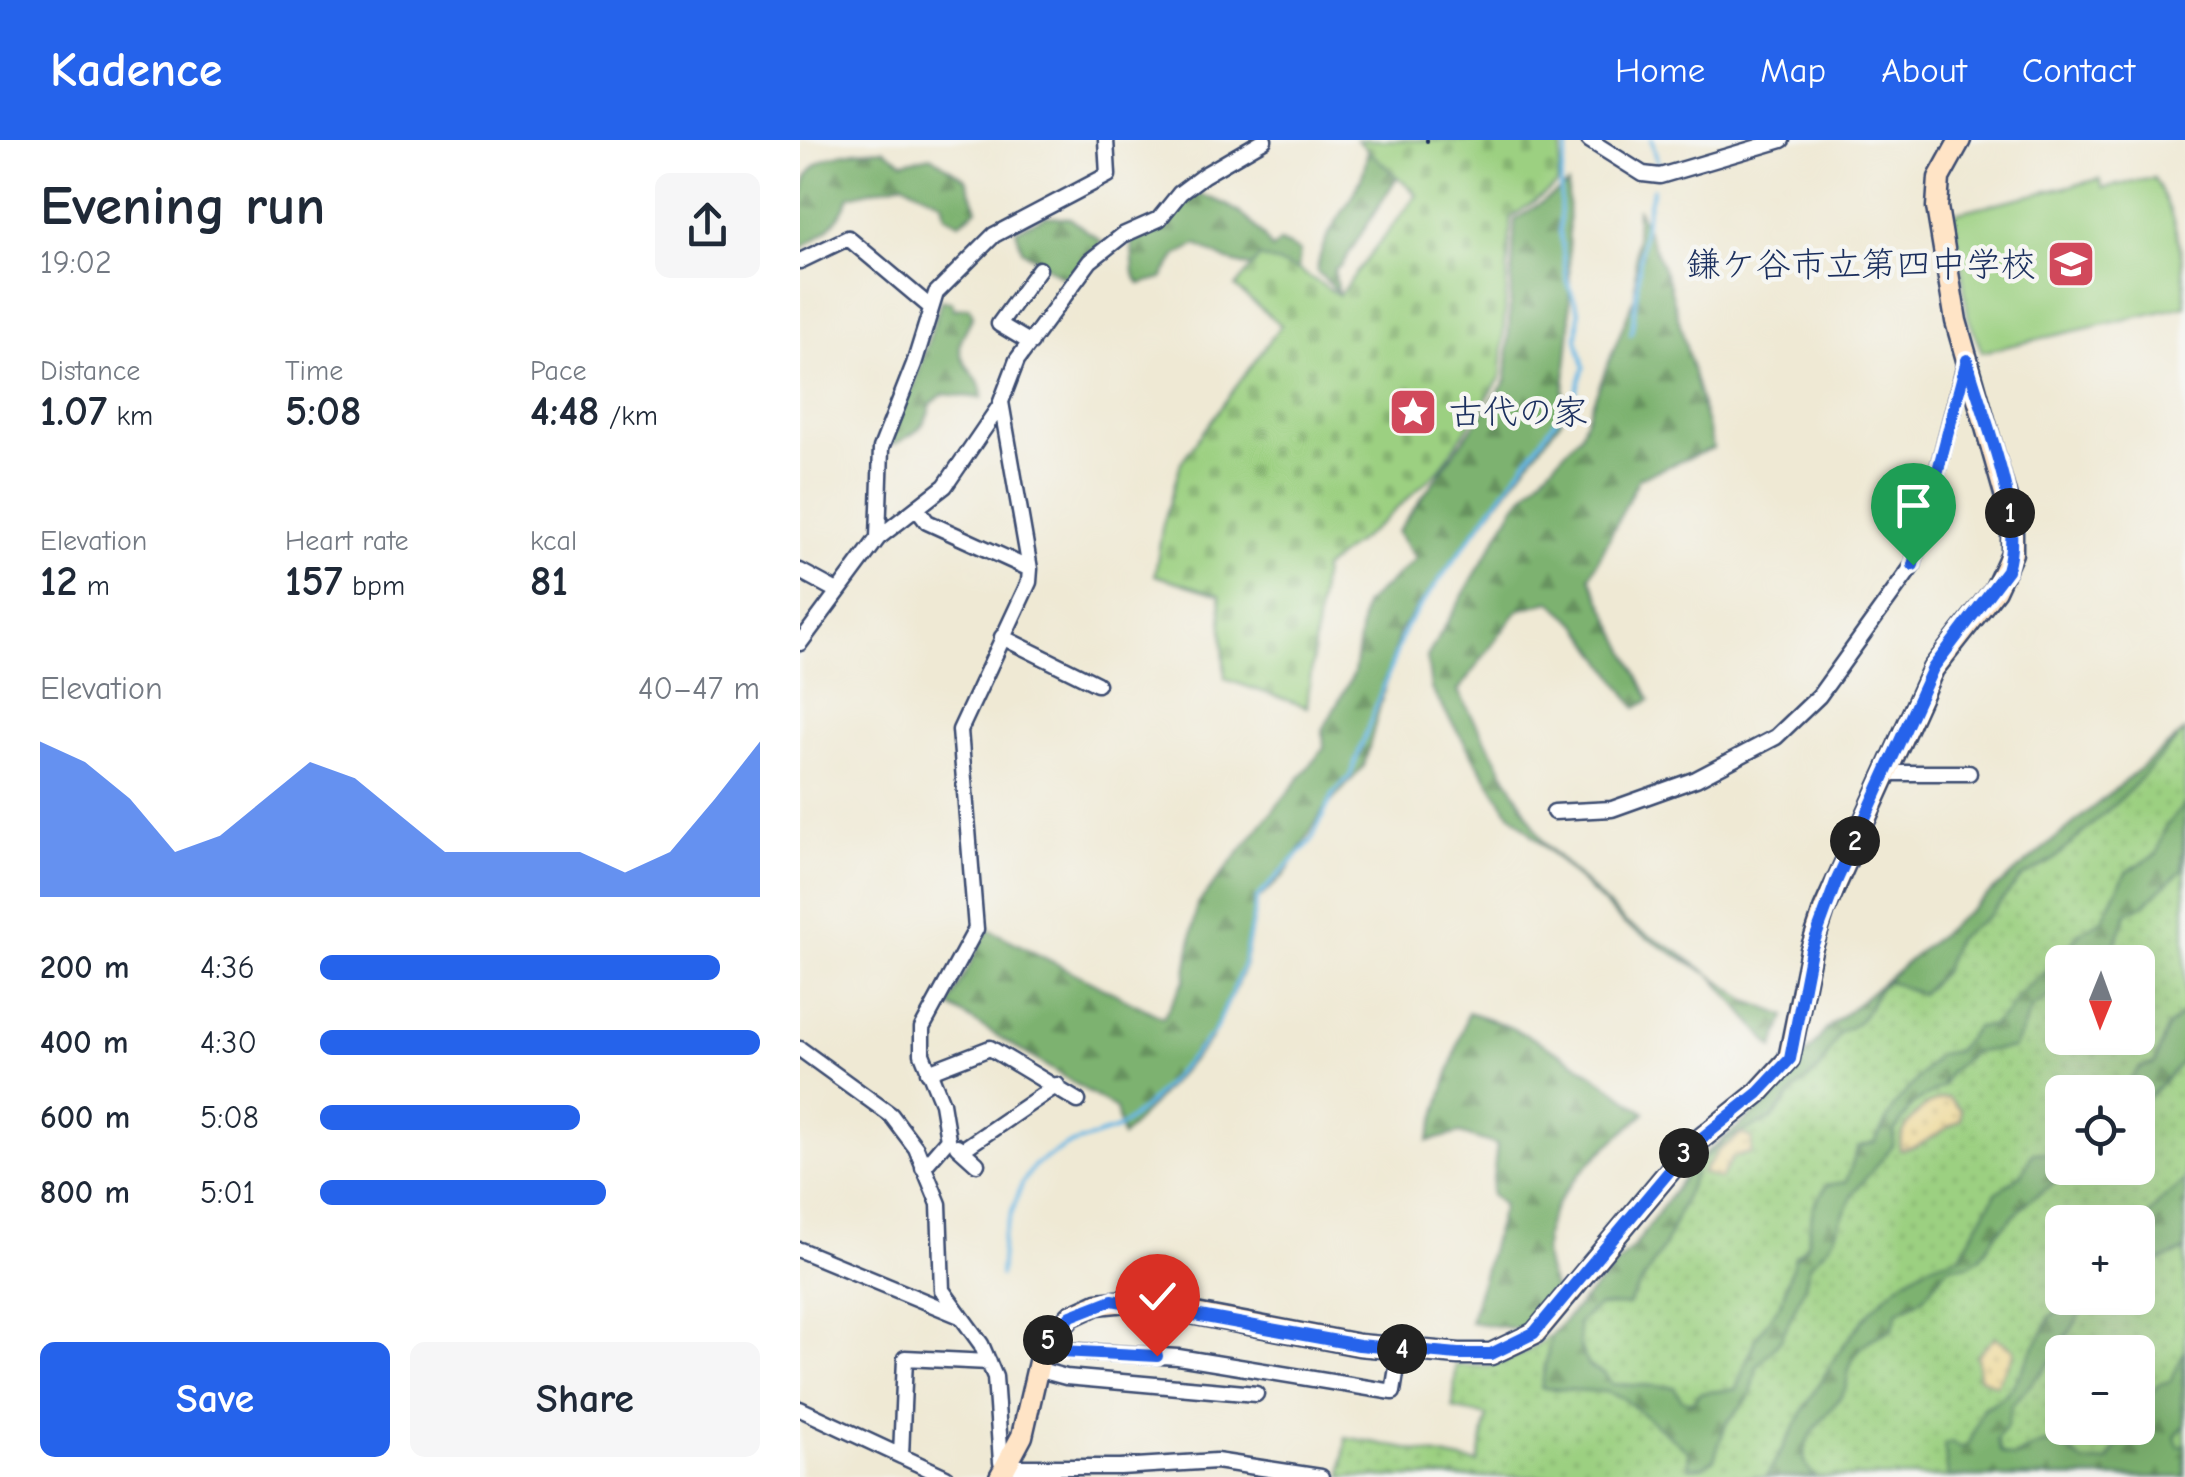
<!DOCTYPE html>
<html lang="en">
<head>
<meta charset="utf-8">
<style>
	:root { --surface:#fff; --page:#f6f6f7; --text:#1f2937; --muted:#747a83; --accent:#2563eb }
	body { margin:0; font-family:"Comic Neue","Klee One",sans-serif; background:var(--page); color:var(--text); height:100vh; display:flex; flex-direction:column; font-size:38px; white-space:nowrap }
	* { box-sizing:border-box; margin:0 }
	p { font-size:32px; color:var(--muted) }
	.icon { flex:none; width:55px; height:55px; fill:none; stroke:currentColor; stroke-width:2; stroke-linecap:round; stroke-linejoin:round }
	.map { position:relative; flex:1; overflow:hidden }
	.sheet { display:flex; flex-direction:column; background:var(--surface); width:800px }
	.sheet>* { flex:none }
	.needle { width:65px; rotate:181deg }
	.controls { position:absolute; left:1245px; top:805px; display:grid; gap:20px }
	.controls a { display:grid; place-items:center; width:110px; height:110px; border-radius:15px; background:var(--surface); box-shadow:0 10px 40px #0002; font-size:50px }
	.pin { position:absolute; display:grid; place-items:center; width:85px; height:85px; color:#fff; margin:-102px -42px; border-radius:50% 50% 50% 0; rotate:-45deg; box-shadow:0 0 10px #0007 }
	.pin .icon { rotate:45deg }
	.km { position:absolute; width:50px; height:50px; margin:-25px; border-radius:50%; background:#222; color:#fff; font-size:28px; line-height:50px; text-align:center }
	.round { display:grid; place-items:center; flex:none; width:105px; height:105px; border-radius:15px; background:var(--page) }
	.summary { display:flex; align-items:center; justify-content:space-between; height:170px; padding:0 40px }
	h1 { font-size:55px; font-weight:700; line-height:75px }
	.metrics { display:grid; grid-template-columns:repeat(3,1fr); gap:15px; height:170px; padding:10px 40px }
	.metrics div { display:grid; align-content:center }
	.metrics b { font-size:42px; font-weight:700 }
	.metrics small { font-size:28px; font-weight:400 }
	.metrics p { font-size:28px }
	.chart { height:280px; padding:20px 40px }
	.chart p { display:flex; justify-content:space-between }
	.chart svg { width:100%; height:180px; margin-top:10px; fill:var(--accent); opacity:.7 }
	.primary-button { display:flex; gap:20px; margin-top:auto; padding:20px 40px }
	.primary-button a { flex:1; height:115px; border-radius:15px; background:var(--accent); color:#fff; font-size:40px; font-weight:700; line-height:115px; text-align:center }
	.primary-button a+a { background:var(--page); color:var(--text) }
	ul { padding:0 40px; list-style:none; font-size:32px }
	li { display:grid; grid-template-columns:160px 120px 1fr; align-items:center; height:75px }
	li i { height:25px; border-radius:12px; background:var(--accent) }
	header { display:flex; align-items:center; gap:60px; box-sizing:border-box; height:140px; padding:0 50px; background:var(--accent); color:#fff }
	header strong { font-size:48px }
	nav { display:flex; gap:55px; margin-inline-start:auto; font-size:35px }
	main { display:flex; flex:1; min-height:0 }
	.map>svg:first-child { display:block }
	.green { fill:url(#green-dots); stroke:#5c8070; stroke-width:2.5; fill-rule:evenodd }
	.forest { fill:url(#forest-firs); stroke:#4c7066; stroke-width:2.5 }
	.sand { fill:url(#sand-dots); stroke:#84847e; stroke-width:2.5 }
	.cemetery { fill:url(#cemetery-stones); stroke:#5c8070; stroke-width:2.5 }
	.pitch { fill:#9cd081; stroke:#5c8070; stroke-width:2.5 }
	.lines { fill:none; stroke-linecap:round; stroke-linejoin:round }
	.stream { stroke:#6ab8e4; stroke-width:4 }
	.street-casing { stroke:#3b4b70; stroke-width:19 }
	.secondary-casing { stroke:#3b4b70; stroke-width:25 }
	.street { stroke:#fff; stroke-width:14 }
	.secondary { stroke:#ffe4c6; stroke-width:20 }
	.rail { stroke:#1b2f5e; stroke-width:4 }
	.route-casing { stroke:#fff; stroke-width:20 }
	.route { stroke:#2563eb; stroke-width:12 }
	.labels { text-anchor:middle; stroke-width:9; stroke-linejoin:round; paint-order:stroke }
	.poi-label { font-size:35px; fill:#1b2f5e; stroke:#f6f6f2; text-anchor:end }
</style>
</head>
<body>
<header>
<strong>Kadence</strong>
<nav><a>Home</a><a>Map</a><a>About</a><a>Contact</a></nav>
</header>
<main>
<section class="sheet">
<div class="summary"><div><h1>Evening run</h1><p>19:02</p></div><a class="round"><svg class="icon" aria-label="share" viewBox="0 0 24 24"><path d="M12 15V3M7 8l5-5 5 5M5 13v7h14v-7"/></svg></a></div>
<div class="metrics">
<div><p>Distance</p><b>1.07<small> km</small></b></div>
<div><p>Time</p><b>5:08</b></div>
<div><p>Pace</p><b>4:48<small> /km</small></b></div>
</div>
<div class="metrics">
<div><p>Elevation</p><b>12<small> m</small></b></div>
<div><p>Heart rate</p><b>157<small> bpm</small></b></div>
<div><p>kcal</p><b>81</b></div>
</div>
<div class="chart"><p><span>Elevation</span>40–47 m</p>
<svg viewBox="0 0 160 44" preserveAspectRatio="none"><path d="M0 44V6L10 11L20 20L30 33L40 29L50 20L60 11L70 15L80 24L90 33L100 33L110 33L120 33L130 38L140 33L150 20L160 6V44z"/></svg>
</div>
<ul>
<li><b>200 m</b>4:36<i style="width:91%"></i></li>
<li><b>400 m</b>4:30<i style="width:100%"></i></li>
<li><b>600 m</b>5:08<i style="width:59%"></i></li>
<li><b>800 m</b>5:01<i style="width:65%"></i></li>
</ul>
<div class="primary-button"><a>Save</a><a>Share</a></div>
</section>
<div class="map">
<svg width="1385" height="1337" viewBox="0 0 1385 1337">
	<defs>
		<pattern id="green-dots" width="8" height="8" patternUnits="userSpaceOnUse" patternTransform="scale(2.5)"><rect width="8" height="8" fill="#9cd081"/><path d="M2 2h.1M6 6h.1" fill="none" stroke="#86b372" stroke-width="1.8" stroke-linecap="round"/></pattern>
		<pattern id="forest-firs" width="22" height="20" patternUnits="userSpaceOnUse" patternTransform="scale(2.5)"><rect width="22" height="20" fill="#7db26f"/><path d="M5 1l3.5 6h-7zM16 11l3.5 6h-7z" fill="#66915e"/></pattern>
		<pattern id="sand-dots" width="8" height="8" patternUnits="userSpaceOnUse" patternTransform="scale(2.5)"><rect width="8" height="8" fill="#eeda9e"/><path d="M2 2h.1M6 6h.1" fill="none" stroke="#ccbb8a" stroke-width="1.8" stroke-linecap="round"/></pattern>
		<pattern id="cemetery-stones" width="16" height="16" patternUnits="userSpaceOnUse" patternTransform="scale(2.5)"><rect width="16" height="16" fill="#9cd081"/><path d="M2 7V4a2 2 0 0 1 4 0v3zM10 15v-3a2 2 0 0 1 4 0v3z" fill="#86b372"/></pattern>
	</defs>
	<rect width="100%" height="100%" fill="#f6f6f2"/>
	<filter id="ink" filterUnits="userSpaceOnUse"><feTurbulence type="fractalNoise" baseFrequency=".01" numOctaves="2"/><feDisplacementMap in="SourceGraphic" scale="20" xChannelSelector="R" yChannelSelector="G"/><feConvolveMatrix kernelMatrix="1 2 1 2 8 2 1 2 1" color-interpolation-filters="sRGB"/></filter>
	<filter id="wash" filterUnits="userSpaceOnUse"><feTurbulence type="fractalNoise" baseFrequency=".0048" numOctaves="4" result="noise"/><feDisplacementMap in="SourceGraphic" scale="40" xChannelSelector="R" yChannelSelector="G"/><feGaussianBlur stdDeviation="2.25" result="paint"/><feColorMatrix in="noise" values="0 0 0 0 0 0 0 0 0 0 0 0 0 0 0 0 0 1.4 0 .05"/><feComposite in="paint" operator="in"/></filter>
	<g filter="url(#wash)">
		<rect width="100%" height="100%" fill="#efe9d4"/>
		<path class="green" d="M1385,591V1337H542L546,1297L678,1323L687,1276L653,1268L656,1225L688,1227L725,1213L751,1195L837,1103L895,1021L963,967L1028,888ZM1262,822H1338V898H1262ZM1262,952H1338V1028H1262ZM1262,1082H1338V1158H1262ZM1262,1212H1338V1288H1262Z"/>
		<path class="forest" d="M567,0L601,31L541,126L534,129L538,152L517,132C522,78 570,60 567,0Z
			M83,9L103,22L131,16L166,39L177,69L159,83L145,76L142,62L103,43L49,56C40,83 23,94 0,109C0,31 0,13 83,9Z
			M768,45L770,187L761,280L600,490L564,626L523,671L484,736L457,760L443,831L411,899L322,997L316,969L149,866L188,789L363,878L385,839L397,765L524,608L523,590L554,533L564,465L616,419L597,392L706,241L715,80Z
			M395,53C431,63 452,77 472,109L480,102L500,111L498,129L486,137L428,121L397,105L377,115L362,138L340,144L334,134L331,96L370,84L384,60Z
			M837,68L869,143L913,308L839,338L790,437L850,560L836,568L779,485L750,461L718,470L658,551L744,703L826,783L875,810L948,861L986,876L973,908L912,836L825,785L707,670L631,549L627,517L716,364L780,295L835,156Z
			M246,76L270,78L302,102L273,134L262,137L222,110L216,90Z
			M141,160L152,162L154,169L169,167L173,175C169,186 161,195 160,205C158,226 183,236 182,258L143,254L131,264C127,286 114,295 94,304L87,300L103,261L114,247Z
			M1385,591L1327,653L1253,720L1222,737L1188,776L1156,799L1143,832L1121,854L1087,841C1063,861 1075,879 1040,892L1020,929L995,950L972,979L926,999L899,1023L865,1105L828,1165L798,1166L778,1183L780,1206L788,1226L804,1233L812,1244L874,1247L882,1260L892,1262L900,1253L936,1249L955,1199L981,1163L995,1117L1007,1105L1013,1067L1027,1045L1046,1042L1058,1007L1075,1002L1094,966L1118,938L1139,914L1157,911L1176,887L1190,886L1206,874L1218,855L1261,819L1279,793L1302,780L1326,732L1357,714L1364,689L1385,663L1382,731C1360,746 1351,765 1327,773L1313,810L1300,822H1262V849L1232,868L1214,908L1173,912L1149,933L1143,946L1112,965L1094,992L1093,1006L1054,1052L1030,1104L1010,1125L1004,1148L981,1199L957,1227L951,1255L926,1284L914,1319L903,1327L889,1328L888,1311L823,1258L806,1252L741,1248L751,1195L837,1103L895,1021L963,967L1028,888Z
			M1385,871V918L1338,969V952H1319L1339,928L1355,923L1367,888Z
			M668,872C733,891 792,931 845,973C792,1021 710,1078 759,1157L730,1191L670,1182L703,1065L691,1055L697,1005L660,993L628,1001Z
			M1262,994V1028H1278L1228,1061L1195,1095L1180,1118L1169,1125L1149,1126L1122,1159L1098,1171L1092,1190C1071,1197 1055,1207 1049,1230C1046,1239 1049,1245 1043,1253C1027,1279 984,1308 1015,1337H966C1010,1265 1066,1130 1159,1117L1196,1053L1222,1034L1233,1012L1247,1013Z
			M1385,1041V1110L1338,1131C1337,1087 1348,1067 1385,1041Z
			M1277,1158H1290L1255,1217L1212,1265L1207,1286L1197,1300L1201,1313L1214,1318C1250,1296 1253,1299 1285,1323L1308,1321L1328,1288H1338V1269L1359,1244L1371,1241L1385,1210L1381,1261L1385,1285L1375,1297L1378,1306L1385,1307V1337H1148L1144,1304L1152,1302L1161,1308L1170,1302L1182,1269C1209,1257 1216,1243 1228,1218C1235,1203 1245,1195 1249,1177Z"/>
		<path class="sand" d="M1148,958L1161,970V980L1117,1006L1100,1010C1097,988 1125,959 1148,958Z
			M942,994L952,998L951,1013L933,1017L920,1039L902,1033L919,1010Z
			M1195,1197L1214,1209V1214L1196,1245L1179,1237L1177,1215Z"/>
		<path class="cemetery" d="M557,0H763L757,45L711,78L701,237L640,329L581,383L523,429L507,567L425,539L420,455L355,435L362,388L381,322L481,185L435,147L460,117L498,130L539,155L617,55Z"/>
		<path class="pitch" d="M1354,38C1377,75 1385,122 1385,166L1182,212L1168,177L1154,73L1300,39L1303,48Z"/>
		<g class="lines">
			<path class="stream" d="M852,0L858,25
				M831,194C840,145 838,97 853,49
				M200,1135L203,1097L222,1044L234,1026L266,1006L317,989L345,967L414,892L442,829L457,758L511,701L534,653L550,636L606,486L776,252L784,227L777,199L779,172L767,141L760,90L761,38L769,0"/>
		</g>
	</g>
	<g filter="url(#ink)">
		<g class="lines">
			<g class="street-casing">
				<path id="street" d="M789,0L843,34L860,36L982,0
					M0,121L48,98L129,166
					M231,203L199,184L239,129
					M118,370L127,382L230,429
					M78,398L81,308L114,224L136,153L194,95L308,35L306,0
					M0,431L37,451
					M202,497L297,544
					M0,503L78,398L145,346L199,267L217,220L290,121L323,95L359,79L380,53L404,35L464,0
					M1088,633H1169
					M754,672L812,669L896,639L976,597L1019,556L1113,425L1166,221
					M0,909L91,975L116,1008L139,1064L142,1150L181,1204L195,1237L201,1322L215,1327H320L416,1321L521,1337
					M128,932L190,908L278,961
					M157,1006L177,1024
					M162,1010L257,945
					M123,1028L148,999L142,963L122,914V888L176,789L160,590L229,442L230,429L201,262
					M0,1110L160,1176
					M242,1209L378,1217L593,1252L600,1209
					M236,1229L266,1237L456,1254
					M0,1269L146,1337
					M101,1316L105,1218L189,1222"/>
			</g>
			<g class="secondary-casing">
				<path id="secondary" d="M200,1337L222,1296L242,1209L271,1176L297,1164L327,1161L559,1205L659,1214H691L735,1193L887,1010L958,953L989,919L1011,810L1024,770L1133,529L1195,450L1212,413V379L1156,181L1137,67L1139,38L1160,0"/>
			</g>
			<use href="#street" class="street"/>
			<use href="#secondary" class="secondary"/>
			<path class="rail" d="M627,1V0"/>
		</g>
	</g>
	<g class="lines" filter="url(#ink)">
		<g class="route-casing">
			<path id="route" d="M357,1216L242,1210L271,1176L312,1160L559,1205L658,1214H691L734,1193L887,1010L958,953L990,919L1011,810L1036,742L1133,528L1207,430C1225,371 1183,279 1167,220L1113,425"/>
		</g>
		<use href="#route" class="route"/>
	</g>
	<defs>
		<g id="school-square" transform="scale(2.5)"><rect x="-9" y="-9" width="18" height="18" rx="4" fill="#d1495b" stroke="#f6f6f2"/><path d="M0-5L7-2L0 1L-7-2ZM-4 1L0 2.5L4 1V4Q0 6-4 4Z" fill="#fff"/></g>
		<g id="sight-square" transform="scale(2.5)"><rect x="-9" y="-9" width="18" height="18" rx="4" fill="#d1495b" stroke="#f6f6f2"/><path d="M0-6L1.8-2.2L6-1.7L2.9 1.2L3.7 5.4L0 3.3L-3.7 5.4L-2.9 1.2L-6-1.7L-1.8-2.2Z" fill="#fff"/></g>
	</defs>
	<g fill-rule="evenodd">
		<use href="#school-square" x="1271" y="124"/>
		<use href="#sight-square" x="613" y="272"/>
	</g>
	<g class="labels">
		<g class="poi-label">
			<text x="1236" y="136">鎌ケ谷市立第四中学校</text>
			<text x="648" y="284" text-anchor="start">古代の家</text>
		</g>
	</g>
</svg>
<div class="controls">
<a><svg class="needle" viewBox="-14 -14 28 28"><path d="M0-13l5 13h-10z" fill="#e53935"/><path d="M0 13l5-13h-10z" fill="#747a83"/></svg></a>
<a><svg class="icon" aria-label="locate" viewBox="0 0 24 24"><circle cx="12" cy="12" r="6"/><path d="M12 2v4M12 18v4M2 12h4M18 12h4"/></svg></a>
<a>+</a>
<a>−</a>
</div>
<div class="pin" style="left:1113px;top:425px;background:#1e9e55"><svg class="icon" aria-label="arrive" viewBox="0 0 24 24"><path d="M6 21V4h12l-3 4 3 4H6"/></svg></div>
<div class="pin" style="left:357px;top:1216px;background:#d93025"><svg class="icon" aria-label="check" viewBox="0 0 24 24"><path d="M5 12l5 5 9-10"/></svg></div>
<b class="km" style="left:1210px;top:373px">1</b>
<b class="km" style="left:1055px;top:701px">2</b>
<b class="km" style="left:884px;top:1013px">3</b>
<b class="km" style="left:602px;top:1209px">4</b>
<b class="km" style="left:248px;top:1200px">5</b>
</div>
</main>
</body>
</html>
